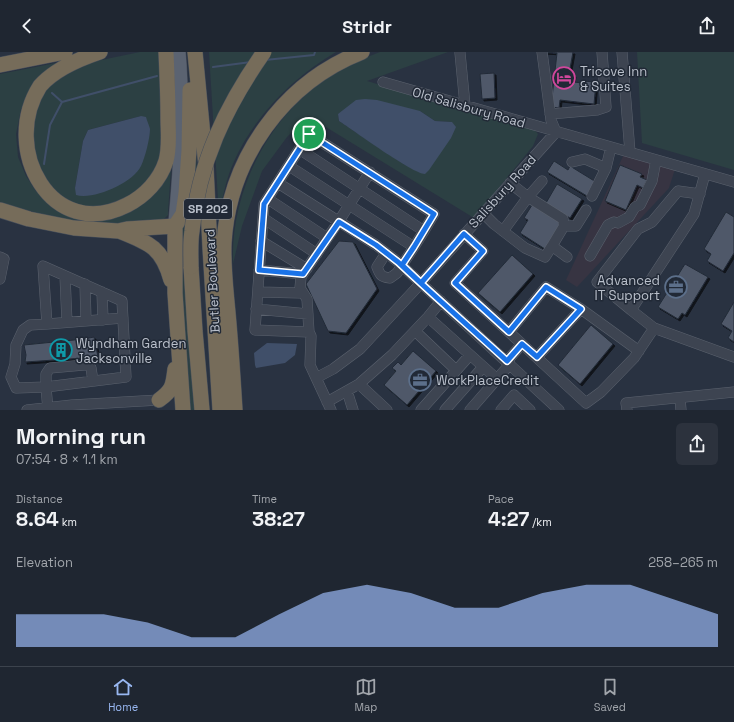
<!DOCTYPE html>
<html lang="en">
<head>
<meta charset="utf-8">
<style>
	:root { --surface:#1f2631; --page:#2c323d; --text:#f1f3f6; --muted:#a1a5ab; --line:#3c434d; --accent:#98b7f1 }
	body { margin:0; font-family:"Space Grotesk",sans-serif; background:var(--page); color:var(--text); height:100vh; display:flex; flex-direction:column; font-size:15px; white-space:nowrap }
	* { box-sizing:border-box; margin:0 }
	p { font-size:13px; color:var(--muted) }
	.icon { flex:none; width:22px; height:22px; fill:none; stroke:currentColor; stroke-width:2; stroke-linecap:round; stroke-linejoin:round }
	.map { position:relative; height:358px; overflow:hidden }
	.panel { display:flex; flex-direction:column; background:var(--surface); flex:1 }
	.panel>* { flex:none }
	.pin { position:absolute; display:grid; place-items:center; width:34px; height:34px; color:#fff; margin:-17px; border:2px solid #fff; border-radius:50%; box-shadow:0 1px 4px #0007 }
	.round { display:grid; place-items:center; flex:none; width:42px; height:42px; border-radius:6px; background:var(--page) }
	.headline { display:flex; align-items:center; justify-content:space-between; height:68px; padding:0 16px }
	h1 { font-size:22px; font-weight:700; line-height:30px }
	.figures { display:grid; grid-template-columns:repeat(3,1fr); gap:6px; height:68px; padding:4px 16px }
	.figures div { display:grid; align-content:center }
	.figures b { font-size:20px; font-weight:700 }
	.figures small { font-size:11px; font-weight:400 }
	.figures p { font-size:11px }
	.chart { height:112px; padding:8px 16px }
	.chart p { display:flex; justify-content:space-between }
	.chart svg { width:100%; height:72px; margin-top:4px; fill:var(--accent); opacity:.7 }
	header { display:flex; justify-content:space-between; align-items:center; height:52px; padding:0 16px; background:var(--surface); font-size:18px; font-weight:700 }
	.tab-bar { display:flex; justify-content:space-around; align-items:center; height:56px; border-top:1px solid var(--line); background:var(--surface); font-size:11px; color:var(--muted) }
	.tab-bar a { display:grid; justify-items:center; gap:2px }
	.tab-bar .on { color:var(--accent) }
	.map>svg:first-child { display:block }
	.medical { fill:#373442 }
	.green { fill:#2c4043; fill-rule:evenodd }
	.water { fill:#404f69 }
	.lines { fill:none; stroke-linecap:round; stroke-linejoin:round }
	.stream { stroke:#404f69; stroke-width:2 }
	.building { fill:#4f5969; stroke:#232b38; filter:url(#shadow) }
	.minor-casing { stroke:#5b626e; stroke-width:11 }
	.major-casing { stroke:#464d5a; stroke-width:14 }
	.highway-casing { stroke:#474f5b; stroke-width:16 }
	.minor { stroke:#3d4451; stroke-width:10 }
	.major { stroke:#5b6371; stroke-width:13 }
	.highway { stroke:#766c5a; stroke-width:15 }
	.highway-bridge-casing { stroke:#474f5b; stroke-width:16; stroke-linecap:butt }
	.highway-bridge { stroke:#766c5a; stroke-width:15 }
	.route-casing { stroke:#fff; stroke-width:8 }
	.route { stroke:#1a73e8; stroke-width:5 }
	.labels { text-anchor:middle; stroke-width:3; stroke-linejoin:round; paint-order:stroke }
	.shield { fill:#212936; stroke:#8c939e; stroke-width:1 }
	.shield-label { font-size:12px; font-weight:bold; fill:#bac0cb }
	.poi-label { font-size:13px; fill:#bac0cb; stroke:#212936; text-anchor:start }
	.street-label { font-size:13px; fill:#bac0cb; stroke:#212936 }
</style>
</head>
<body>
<header><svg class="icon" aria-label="back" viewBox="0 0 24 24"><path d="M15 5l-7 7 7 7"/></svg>Stridr<svg class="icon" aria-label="share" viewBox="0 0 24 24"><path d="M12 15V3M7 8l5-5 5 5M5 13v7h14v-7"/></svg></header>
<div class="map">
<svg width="734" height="358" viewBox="0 0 734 358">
	<defs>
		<filter id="shadow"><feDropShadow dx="2" dy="2" stdDeviation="0" flood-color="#0009"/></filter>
	</defs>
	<rect width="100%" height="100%" fill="#293241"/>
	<path class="medical" d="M624,102L675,117L669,136L577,235L566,228Z"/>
	<path class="green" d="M140,0H163L165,95L154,124L116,155H72L24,106L42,37L87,11ZM141,64L75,136L83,89L88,78Z
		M209,0H336C290,27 247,71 229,122C224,136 222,150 219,164Z
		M380,0H448L367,29L481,63L532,75L538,82L533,94L474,166L308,64L287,85L262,119L242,174L233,212C230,138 271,59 335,21C349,12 365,6 380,0ZM420,59L435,69L452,70L405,113L339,69L338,62Z
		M637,0H734V118L642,91Z
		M71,8L29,43L21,57L16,82L18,105L26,124L36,139L60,159L139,151L173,88L168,160V163L163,168C153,169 143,170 133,171C89,174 41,164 0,150V22Z
		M195,82L197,117L184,201L183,218L195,358H190L180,224L181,170Z"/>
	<path class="water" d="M365,47L377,48L420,59L435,69L452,70L456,75L451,86L429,118L425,122C413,122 353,78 339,69L338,62L356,48Z
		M141,64L146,65C147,69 149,73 150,77C150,86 145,106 141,114C133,131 94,148 76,143L75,136L83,89L88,78Z
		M267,291L297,292L295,303L285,311L256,316L255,313L254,301Z"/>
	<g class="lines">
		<path class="stream" d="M265,8L314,3L315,0
			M213,15L251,10
			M52,41L62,50
			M44,112L50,73L62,50L157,24"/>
	</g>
	<path class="building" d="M546,0H573L569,22L574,23L573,30L583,31V29L596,30L594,52L560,48L559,56L551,55L557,1Z
		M494,21L495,46L482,47L480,22Z
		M554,109L568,118L570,114L596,130L587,144L547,120Z
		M620,113L642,122L640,125L647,128L643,136L637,133L626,158L605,149Z
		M557,132L582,147L570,166L546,151Z
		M532,153L561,171L545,197L520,181L528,168L524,166Z
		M726,160L734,165V201L723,219L707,209L711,202L704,197Z
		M339,189L353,190L377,237L346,281L328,279L306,232Z
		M512,203L533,222L500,260L478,241Z
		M685,212L708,225L685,263L682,261L678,267L658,255Z
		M734,250V290L728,286L732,279L721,272Z
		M591,273L613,292L580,332L558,313Z
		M94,285L98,305L25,310L26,303L24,293L84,287Z
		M413,299L436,319L407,353L384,333L396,319L392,316L398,310L401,313Z"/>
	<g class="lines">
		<g class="minor-casing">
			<path id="minor" d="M542,0L551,68L556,80
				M622,0L630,100
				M460,1L465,53
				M383,30L734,130
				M550,62L597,58L606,55L602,0
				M572,110L585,107L606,116
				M289,114L414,195L424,179L299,97
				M705,122L694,162L631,258L654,276L734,305
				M278,131L376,193L398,210L559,358
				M510,131L528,145L563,167L564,174H576L586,158
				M592,144L606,116L611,95
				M268,147L327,186
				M483,161L494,172L525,196L545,205L552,194L567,205
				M263,166L317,202
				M503,179L528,145L542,129
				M464,182L483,199L455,231L522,292
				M261,189L307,217
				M552,194L564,174
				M386,201L377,215C380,223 381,225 390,226L397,221L414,195
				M590,204L608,173L614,170L618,171L629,165L635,155L640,153L652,129L656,108
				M0,205L4,207L0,227
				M259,218L303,222
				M65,224L67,270
				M85,232L86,269
				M102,240L103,268
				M258,240L302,241
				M256,257L308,262
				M631,258L597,230L638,177L652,170L678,139L700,142
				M428,265L497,327
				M47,272L123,266
				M415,279L456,318
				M309,280L255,278L264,152L309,82L434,162L424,179
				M509,280L546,235L581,257
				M537,305L581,257L639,299
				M507,309L522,292L586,351L601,340L634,306L654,276
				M316,326L333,317L360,297L421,231L556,80
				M359,332L387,358
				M347,339L353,358
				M680,346L681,358
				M327,350L359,332L392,303L428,265L441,249
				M27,358L72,353L159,348
				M48,358L46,335L126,325L122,249L43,214L47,272L30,273L23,278L16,293L15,312L11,325L16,336L46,335V322L50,316L84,313H88L91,316L93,329
				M331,358L310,313L311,284L309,280L307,247L300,236L301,225L339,169L370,120
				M421,358L470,303
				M445,358L483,315
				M470,358L510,312
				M501,358L514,343L530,358
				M627,358L626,351L734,340"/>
		</g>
		<g class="major-casing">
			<path id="major" d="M175,170C180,113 184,57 179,0"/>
		</g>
		<g class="highway-casing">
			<path id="highway" d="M100,0C79,7 55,17 40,34C0,97 52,191 127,153C145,144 160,128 166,109C170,95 168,80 168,66C168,44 167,22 166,0
				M195,0L206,115L210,196L220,358
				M0,13L65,0
				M0,158L29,167L74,176L118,179L127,177L175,174
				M175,174V241L183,358
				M175,174L183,162L186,141L189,98L190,38
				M119,179C149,191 162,195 171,228
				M191,215L195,279L202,358
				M159,348C173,338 173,333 175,317
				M235,358C233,326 231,293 228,261C226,238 223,215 224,191C229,107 283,31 362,0"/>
		</g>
		<use href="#minor" class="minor"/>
		<use href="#major" class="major"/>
		<use href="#highway" class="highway"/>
		<g class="highway-bridge-casing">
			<path id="highway-bridge" d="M191,215C191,203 190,191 192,179C198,112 226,54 264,0"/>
		</g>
		<use href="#highway-bridge" class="highway-bridge"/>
	</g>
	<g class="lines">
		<g class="route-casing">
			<path id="route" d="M309,82L264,152L259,218L303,222L339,170L376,193L398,210C434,244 471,276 507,309L522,292L537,305L581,257L546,235L509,280L455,231L483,199L464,182L421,231L402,213L414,195L434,162L309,82"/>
		</g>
		<use href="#route" class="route"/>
	</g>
	<defs>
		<g id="hotel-ring" transform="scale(1.15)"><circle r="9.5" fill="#212936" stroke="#d1479c" stroke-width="1.5"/><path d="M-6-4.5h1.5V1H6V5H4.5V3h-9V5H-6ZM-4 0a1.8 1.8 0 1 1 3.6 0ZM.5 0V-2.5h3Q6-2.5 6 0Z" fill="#d1479c"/></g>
		<g id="office-ring" transform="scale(1.15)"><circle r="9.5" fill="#212936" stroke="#5c6f8a" stroke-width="1.5"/><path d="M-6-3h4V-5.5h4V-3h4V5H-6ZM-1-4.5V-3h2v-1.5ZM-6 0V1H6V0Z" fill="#5c6f8a"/></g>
		<g id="building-ring" transform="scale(1.15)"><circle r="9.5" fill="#212936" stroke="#0f9aa8" stroke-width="1.5"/><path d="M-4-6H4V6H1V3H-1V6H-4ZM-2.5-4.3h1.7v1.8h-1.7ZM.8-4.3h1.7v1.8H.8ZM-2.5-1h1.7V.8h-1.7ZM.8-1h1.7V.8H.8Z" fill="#0f9aa8"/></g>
	</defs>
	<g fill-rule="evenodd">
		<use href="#hotel-ring" x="564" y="26"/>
		<use href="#office-ring" x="676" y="235"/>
		<use href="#building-ring" x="61" y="298"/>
		<use href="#office-ring" x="420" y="328"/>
	</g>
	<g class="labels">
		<rect class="shield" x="184" y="147" width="48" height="20" rx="3"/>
		<g class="shield-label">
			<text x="208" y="161">SR 202</text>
		</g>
		<g class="poi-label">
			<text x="580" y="24">Tricove Inn<tspan x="580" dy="15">&amp; Suites</tspan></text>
			<text x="660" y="233" text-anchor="end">Advanced<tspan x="660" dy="15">IT Support</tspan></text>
			<text x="76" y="296">Wyndham Garden<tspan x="76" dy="15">Jacksonville</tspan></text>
			<text x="436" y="333">WorkPlaceCredit</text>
		</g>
		<g class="street-label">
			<text transform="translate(469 55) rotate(16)" y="5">Old Salisbury Road</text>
			<text transform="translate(502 139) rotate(-48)" y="5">Salisbury Road</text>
			<text transform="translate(212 229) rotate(-93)" y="5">Butler Boulevard</text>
		</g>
	</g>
</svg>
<div class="pin" style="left:309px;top:82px;background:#1e9e55"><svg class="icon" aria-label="arrive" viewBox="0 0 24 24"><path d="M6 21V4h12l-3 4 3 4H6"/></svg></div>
</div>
<section class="panel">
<div class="headline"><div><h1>Morning run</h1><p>07:54 · 8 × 1.1 km</p></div><a class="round"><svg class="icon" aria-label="share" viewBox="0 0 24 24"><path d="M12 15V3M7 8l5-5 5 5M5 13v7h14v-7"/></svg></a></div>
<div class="figures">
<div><p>Distance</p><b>8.64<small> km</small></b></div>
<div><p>Time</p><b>38:27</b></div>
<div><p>Pace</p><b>4:27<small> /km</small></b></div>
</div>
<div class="chart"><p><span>Elevation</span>258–265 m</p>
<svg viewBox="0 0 160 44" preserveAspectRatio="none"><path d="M0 44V24L10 24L20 24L30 29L40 38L50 38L60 24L70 11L80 6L90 11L100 20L110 20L120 11L130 6L140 6L150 15L160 24V44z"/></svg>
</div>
</section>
<nav class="tab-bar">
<a class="on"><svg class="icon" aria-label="home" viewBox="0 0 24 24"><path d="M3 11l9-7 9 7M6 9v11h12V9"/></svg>Home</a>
<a><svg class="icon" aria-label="map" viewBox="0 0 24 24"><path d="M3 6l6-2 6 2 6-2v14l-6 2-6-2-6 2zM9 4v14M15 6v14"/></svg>Map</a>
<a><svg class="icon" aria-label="saved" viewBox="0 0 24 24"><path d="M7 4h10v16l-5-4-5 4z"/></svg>Saved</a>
</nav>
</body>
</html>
